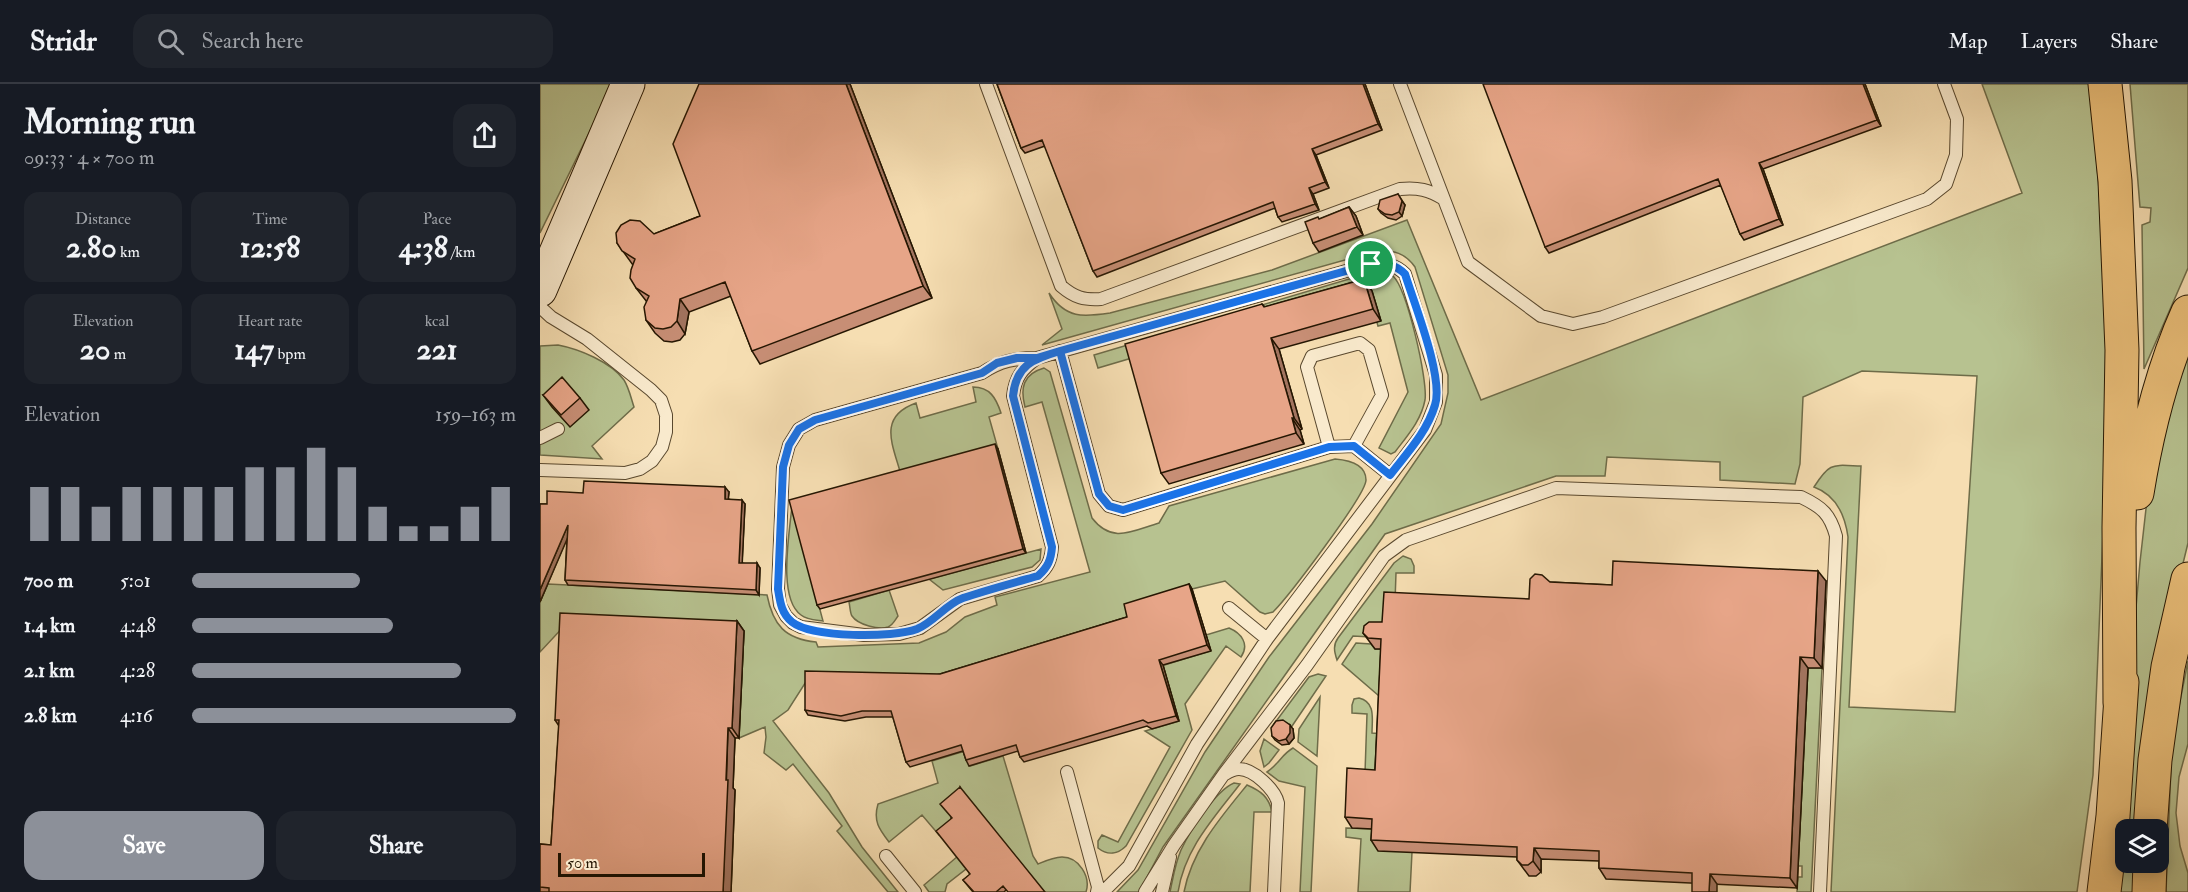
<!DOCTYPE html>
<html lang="en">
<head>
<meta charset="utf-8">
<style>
	:root { --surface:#171b24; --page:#20242c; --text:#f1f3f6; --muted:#9ea1a6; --line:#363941; --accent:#8c9099 }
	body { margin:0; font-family:"IM FELL Double Pica",serif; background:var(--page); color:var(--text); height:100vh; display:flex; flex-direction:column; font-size:22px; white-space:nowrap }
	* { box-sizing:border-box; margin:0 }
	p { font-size:20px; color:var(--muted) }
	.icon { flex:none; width:33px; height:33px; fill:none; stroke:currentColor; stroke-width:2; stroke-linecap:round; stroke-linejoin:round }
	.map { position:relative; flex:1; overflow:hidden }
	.panel { display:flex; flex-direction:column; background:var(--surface); width:540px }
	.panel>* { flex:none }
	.controls { position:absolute; left:1575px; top:735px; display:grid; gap:12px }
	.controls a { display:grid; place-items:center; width:54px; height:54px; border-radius:12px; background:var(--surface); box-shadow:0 3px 15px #0003; font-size:30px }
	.scale { position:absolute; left:18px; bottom:15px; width:147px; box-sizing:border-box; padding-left:6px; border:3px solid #251602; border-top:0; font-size:16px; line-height:21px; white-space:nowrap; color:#251602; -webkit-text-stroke:4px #f9eacd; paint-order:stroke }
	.pin { position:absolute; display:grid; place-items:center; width:51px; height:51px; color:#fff; margin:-26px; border:3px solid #fff; border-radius:50%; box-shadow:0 2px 6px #0007 }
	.round { display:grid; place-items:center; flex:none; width:63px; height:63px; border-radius:18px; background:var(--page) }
	.headline { display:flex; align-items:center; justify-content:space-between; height:102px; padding:0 24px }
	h1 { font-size:33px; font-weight:700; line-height:45px }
	.stats { display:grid; grid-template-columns:repeat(3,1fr); gap:9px; height:102px; padding:6px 24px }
	.stats div { display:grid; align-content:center; border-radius:15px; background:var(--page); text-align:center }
	.stats b { font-size:30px; font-weight:700 }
	.stats small { font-size:16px; font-weight:400 }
	.stats p { font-size:16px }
	.chart { height:168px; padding:12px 24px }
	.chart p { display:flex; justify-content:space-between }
	.chart svg { width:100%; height:108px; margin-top:6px; stroke:var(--accent); stroke-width:6 }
	.button { display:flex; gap:12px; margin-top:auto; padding:12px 24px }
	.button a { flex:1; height:69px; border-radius:18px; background:var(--accent); color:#fff; font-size:24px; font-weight:700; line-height:69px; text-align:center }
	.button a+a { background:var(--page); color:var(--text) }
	ul { padding:0 24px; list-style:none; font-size:20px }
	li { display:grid; grid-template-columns:96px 72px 1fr; align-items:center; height:45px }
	li i { height:15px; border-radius:8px; background:var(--accent) }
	header { display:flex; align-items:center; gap:36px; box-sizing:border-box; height:84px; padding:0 30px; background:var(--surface); border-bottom:2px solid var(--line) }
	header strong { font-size:28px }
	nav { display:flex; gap:33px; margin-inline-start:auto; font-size:21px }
	.search { width:420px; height:54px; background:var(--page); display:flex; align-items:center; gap:15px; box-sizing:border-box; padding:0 21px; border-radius:18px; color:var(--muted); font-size:22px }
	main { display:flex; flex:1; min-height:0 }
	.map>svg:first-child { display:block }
	.green { fill:#b7c290; stroke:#6e6c49; stroke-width:1.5 }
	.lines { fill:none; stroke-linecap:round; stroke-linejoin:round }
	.lane-casing { stroke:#59482e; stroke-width:14 }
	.secondary-casing { stroke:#251602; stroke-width:35 }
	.highway-casing { stroke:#251602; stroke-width:35 }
	.lane { stroke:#f9eacd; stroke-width:12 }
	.secondary { stroke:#f9eacd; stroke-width:33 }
	.highway { stroke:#ebbf79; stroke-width:33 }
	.wall { fill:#c78e75; stroke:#251602; stroke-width:1.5 }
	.shaded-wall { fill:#a2745f; stroke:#251602; stroke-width:1.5 }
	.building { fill:#e7a588; stroke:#251602; stroke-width:1.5 }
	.route-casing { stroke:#fff; stroke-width:12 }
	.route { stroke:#1a73e8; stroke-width:8 }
</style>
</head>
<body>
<header>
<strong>Stridr</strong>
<div class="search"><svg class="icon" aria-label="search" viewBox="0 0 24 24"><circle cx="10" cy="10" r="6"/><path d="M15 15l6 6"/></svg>Search here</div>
<nav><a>Map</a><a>Layers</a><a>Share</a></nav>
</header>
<main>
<section class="panel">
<div class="headline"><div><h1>Morning run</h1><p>09:33 · 4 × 700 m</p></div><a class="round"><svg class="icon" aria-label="share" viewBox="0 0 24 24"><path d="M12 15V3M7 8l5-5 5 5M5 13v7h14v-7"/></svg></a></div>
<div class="stats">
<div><p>Distance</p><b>2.80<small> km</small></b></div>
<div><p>Time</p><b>12:58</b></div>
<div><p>Pace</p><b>4:38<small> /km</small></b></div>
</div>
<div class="stats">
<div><p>Elevation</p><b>20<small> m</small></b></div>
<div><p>Heart rate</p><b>147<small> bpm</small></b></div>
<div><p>kcal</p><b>221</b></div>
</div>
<div class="chart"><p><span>Elevation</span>159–163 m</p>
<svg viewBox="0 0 160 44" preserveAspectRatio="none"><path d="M5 44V22M15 44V22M25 44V30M35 44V22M45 44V22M55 44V22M65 44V22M75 44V14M85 44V14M95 44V6M105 44V14M115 44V30M125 44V38M135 44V38M145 44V30M155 44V22"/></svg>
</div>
<ul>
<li><b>700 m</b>5:01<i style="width:52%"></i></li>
<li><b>1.4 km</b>4:48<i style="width:62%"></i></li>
<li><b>2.1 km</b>4:28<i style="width:83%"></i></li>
<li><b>2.8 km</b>4:16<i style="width:100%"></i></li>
</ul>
<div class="button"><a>Save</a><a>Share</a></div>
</section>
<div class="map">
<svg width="1648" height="808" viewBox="0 0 1648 808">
	<rect width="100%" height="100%" fill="#f6deb2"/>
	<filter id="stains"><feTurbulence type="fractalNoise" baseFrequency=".00333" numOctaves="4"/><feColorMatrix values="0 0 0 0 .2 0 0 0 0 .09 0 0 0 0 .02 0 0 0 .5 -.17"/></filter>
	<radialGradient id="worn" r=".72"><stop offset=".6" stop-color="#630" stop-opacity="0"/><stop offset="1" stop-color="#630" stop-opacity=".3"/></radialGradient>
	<path class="green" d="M0,0H73L0,149Z
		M1442,0H1550L1564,164L1567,307L1565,400L1553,691L1537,808H1291L1308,453C1305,431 1296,411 1274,403C1290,378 1292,381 1321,382L1309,623L1415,628L1437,292L1322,287L1263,313L1260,380L1255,400L1180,396V378L1067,373L1065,392H1016L845,450L623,763L599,808H577L598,786L665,668L729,573L832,440L901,340L908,309V291L875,183C865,169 854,166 837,167L502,261L522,245L509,209C526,235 543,233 570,229L732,186L867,136L941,316L1482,109Z
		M1590,0H1648V184L1604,285L1602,141L1610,138L1611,124L1600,123Z
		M836,188L853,192C867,205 888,296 885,316C881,337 867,352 855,368L851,370L839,364L868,308L850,239L838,242L829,211L727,234L558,284L554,271L826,190Z
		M1648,253V459L1624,557L1601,745L1586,746V778L1600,779L1599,808H1571L1600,478L1608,407Z
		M18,261C39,265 71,278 84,296C89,304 91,314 94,323L52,362L62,375L0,371V262Z
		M504,284L510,288L552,434C572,460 592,447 619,439L629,422L795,375C807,376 826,380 826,396C826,411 748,513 733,528L725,530L720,528L685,497L652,505L591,539L404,595L269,593L248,626L233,637L289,709L322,763L358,808H348L297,747L302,742L253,680L246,686L224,669L226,653L225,643L199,654L204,547L27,539L0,568V518L8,500L227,511C233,541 245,555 276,558L278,563L379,559L406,548L425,533L457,521L455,513L550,488L502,318L485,323C480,304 483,290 504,284Z
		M433,303C450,303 456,314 461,329L449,333L458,365L361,391C353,361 337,333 376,319L380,334L436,318Z
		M252,421L283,537C276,536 267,536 261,531C237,514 250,447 252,421Z
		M501,465L500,476L492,483L403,506L389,495Z
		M863,472L871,475L874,482V489H856L855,518L849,549L831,553L813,552L797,576C794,567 793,561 798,554L854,479Z
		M349,506L358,532C355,536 353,541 348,543C339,546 318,541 312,532C310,529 310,522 309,518Z
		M689,544C701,549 710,560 701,573L686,562L645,620L652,646L586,762C578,770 568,772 558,764V757L562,751L578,758L630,663L605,647L639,637L605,587L670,567L666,551Z
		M816,559L831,560L835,565H848L846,618L802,580Z
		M1648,577V660L1639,693L1636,729L1640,762L1648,789V808H1626L1632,658Z
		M1267,584H1282L1271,808H1257L1258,793H1262V782H1258Z
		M778,590L786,592L750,645L734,640L769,593Z
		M780,613L777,672L758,658L759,645Z
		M819,614C836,618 832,635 832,649L844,650L843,696L825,689L827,630L812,629V621L814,615Z
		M724,655L739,666L729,679L724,683L720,667Z
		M753,664L777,682L771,808H760L765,703L739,697L727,688C738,681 742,670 753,664Z
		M425,667L430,682L463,672L493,772L498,780C505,777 514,773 522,773C539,773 551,793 546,808H504L462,757L407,800L405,808H389L384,801L452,743L423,708L415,738L399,751L382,731L349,758C339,745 333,737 338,720L398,699L392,677Z
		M694,699L700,700C674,734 645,764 638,808H630C633,794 635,780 641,766C650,747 675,707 694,699Z
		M707,701C721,707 729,713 732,728H714L710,808H644C652,766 681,733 707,701Z
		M806,744L840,745L872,768L870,808H818L821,755L806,753Z"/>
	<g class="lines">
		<g class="lane-casing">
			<path id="lane" d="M446,0L521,202C535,214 544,216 561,215L860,105C878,103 889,106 904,115
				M860,0L928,178L1001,232L1033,240L1063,233L1387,115L1406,100L1416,71L1417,35L1404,0
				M0,223L11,233L47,255L111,306L121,316L126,331V348L122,363L112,377L100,385L85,389L0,386
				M520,267L559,410L569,422L583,426L789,363L814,362L850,391
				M497,274C482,285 475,293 473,312L512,463C511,476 508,483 498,492L420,515L380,544L359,550L324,551L261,543L253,539L246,532L240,521L238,505L243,383L249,361L259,345L275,336L442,289C460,277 475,274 497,274L831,180C845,179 855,180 865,190L896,291V318L885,346L727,555L657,660L589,782L563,808
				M0,354L18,345
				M789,363L767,283L772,272L820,259L829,266L842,311L814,362
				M689,524L727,555
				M527,688L558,803L557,808
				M685,690C690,687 694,685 699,685C714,685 735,706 738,719L734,808
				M346,772L375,808
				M605,808L634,761L684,690L767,581L844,472L866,456L1016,404L1261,413C1282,423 1290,430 1296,452L1280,808
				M622,808L630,773"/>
		</g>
		<g class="secondary-casing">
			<path id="secondary" d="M0,206L88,0"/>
		</g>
		<g class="highway-casing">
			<path id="highway" d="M1565,0L1575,97L1582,266L1579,444L1580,619
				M1597,409C1607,347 1622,286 1648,228
				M1610,746L1615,676L1628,583L1648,495
				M1564,808L1573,732L1582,598
				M1609,808L1610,778"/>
		</g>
		<use href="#lane" class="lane"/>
		<use href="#secondary" class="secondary"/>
		<use href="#highway" class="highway"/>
	</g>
	<path class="wall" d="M159,0H310L392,214L220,280L212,267L191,212L149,228L145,250L140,256L132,258L124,257L115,249L106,236L107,218L96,204L93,181L77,159L114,150L160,132Z
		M457,0H825L842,46L776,71L789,104L773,110L779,126L742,138L738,133L735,124L557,193L553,187L505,62L485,69L481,64Z
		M1325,0L1341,42L1223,85L1243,141L1204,156L1200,150L1181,101L1009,169L1005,163Z
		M858,110L865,121L862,132L856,136L848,134L841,129L838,125Z
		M809,123L816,132L823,151L779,168L773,159L780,135Z
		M824,195L832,207L841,237L739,265L762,345L760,346L764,360L629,400L621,389L722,220L725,223Z
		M3,311L40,314L49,326L30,343L12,323Z
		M458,365L486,469L280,525L277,521Z
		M189,408L188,415L205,420L202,479L220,484L219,511L28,501L25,496L27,454L0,518V420H7L43,409Z
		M1286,497L1282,584H1268L1257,804L1066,795L1059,784V777L1001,775V788L996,792H989L977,776V773L838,767L831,756L832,745L812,744L805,733L835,686L841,565H835L823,549L842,538L989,515L1010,498L1072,501Z
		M649,500L652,505L671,567L623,581L639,637L612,645L607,642L484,678L480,673L478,667L429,682L426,676L423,667L370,683L366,678L353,633H326L305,637L268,631L265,626L400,590L587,533Z
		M197,537L204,547L199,654H195L193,704L195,706L191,808H0V760L11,761L19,642L15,636Z
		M753,645L754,654L749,660L742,661L735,656L732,652Z
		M420,703L466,806L464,808H433L423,796L430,791L411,734Z"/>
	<path class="shaded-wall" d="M306,0H310L392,214L383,202Z
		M823,0H825L842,46L838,40Z
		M1323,0H1325L1341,42L1337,36Z
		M772,65L776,71L789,104L785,98Z
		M1219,79L1223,85L1243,141L1239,135Z
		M769,104L773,110L779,126L775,120Z
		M862,117L865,121L862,132L859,128Z
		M809,123L816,132L823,151L817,143Z
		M824,195L832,207L841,237L833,225Z
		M140,215L149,228L145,250L137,237Z
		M731,254L739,265L762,345L754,334Z
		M752,334L760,346L764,360L756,349Z
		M455,360L458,365L486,469L483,465Z
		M185,403L189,408L188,419L185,415Z
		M202,416L205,420L202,484L199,479Z
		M28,441L31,446L0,518V506Z
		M217,479L220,484L219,511L216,506Z
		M1278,487L1286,497L1282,584L1274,574Z
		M649,500L652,505L671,567L667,561Z
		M197,537L204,547L199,654L192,644Z
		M1260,573L1268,584L1257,804L1250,794Z
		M619,576L623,581L639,637L636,632Z
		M750,641L753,645L754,654L749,660L746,655Z
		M188,644L195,654L193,704L195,706L191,808H183Z
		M994,764L1001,775V788L993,777Z
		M1170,790L1177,800V808H1169Z"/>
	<path class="building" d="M159,0H306L383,202L212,267L185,198L140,215L137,237L131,243L123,245L115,244L106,236L104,223L109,212L96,204L90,194L91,186L95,175L82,167L77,159L76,149L81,141L90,136L100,137L114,150L160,132L133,60Z
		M457,0H823L838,40L772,65L785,98L769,104L775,120L738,133L733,118L553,187L502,56L481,64Z
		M943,0H1323L1337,36L1219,79L1239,135L1200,150L1178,95L1005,163Z
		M858,110L862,117L859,128L852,131L845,130L838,125L840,116Z
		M809,123L817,143L773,159L765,138L778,133L779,135Z
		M824,195L833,225L731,254L754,334H752L756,349L621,389L585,260L722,220L724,223Z
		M22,293L40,314L21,331L3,311Z
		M455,360L483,465L277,521L249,416Z
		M44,397L185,403V415L202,416L199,479H217L216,506L25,496L28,441L0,506V420H7V407L43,409Z
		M1073,477L1278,487L1274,574L1260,573L1250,794L1170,790L1169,808H1152V789L1059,784V767L994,764L993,777L988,781H982L977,776V763L831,756L832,735L805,733L807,684L835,686L841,555L828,554L823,549L824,542L829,538H842L844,508L989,515L990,495L995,490L1002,491L1010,498L1072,501Z
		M649,500L667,561L619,576L636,632L608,639L603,636L480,673L476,661L426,676L421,661L366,678L351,627H322L301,632L265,626V587L400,590L587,533L584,520Z
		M20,529L197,537L192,644H188L186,696H188L183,808H9V804L0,803V760L11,761L19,636H15Z
		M743,636L750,641V649L746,655L739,657L732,652L731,644L736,637Z
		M420,703L505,808H468L463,802L456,808H434L423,796L430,790L396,747L412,734L400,720Z"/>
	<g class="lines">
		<g class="route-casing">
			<path id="route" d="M831,180L520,267L497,274H477L457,279L442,289L275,336L259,345L249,361L243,383L238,505C240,517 241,529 252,538C272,554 353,554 377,545C394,538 406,520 423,514C447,506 473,499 498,492C508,483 511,476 512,463L473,312C476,281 493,275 520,267L559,410L569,422L583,426L789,363L814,362L850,391C867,369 887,348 895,321C904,294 874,219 865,190C855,180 845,179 831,180"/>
		</g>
		<use href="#route" class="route"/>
	</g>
	<rect width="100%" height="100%" filter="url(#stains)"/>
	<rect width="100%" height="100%" fill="url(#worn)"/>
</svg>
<div class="controls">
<a><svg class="icon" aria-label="layers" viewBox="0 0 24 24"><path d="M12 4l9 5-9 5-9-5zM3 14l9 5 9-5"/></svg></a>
</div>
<div class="scale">50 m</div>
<div class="pin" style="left:831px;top:180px;background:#1e9e55"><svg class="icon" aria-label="arrive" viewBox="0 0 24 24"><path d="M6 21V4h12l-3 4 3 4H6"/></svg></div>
</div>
</main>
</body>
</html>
